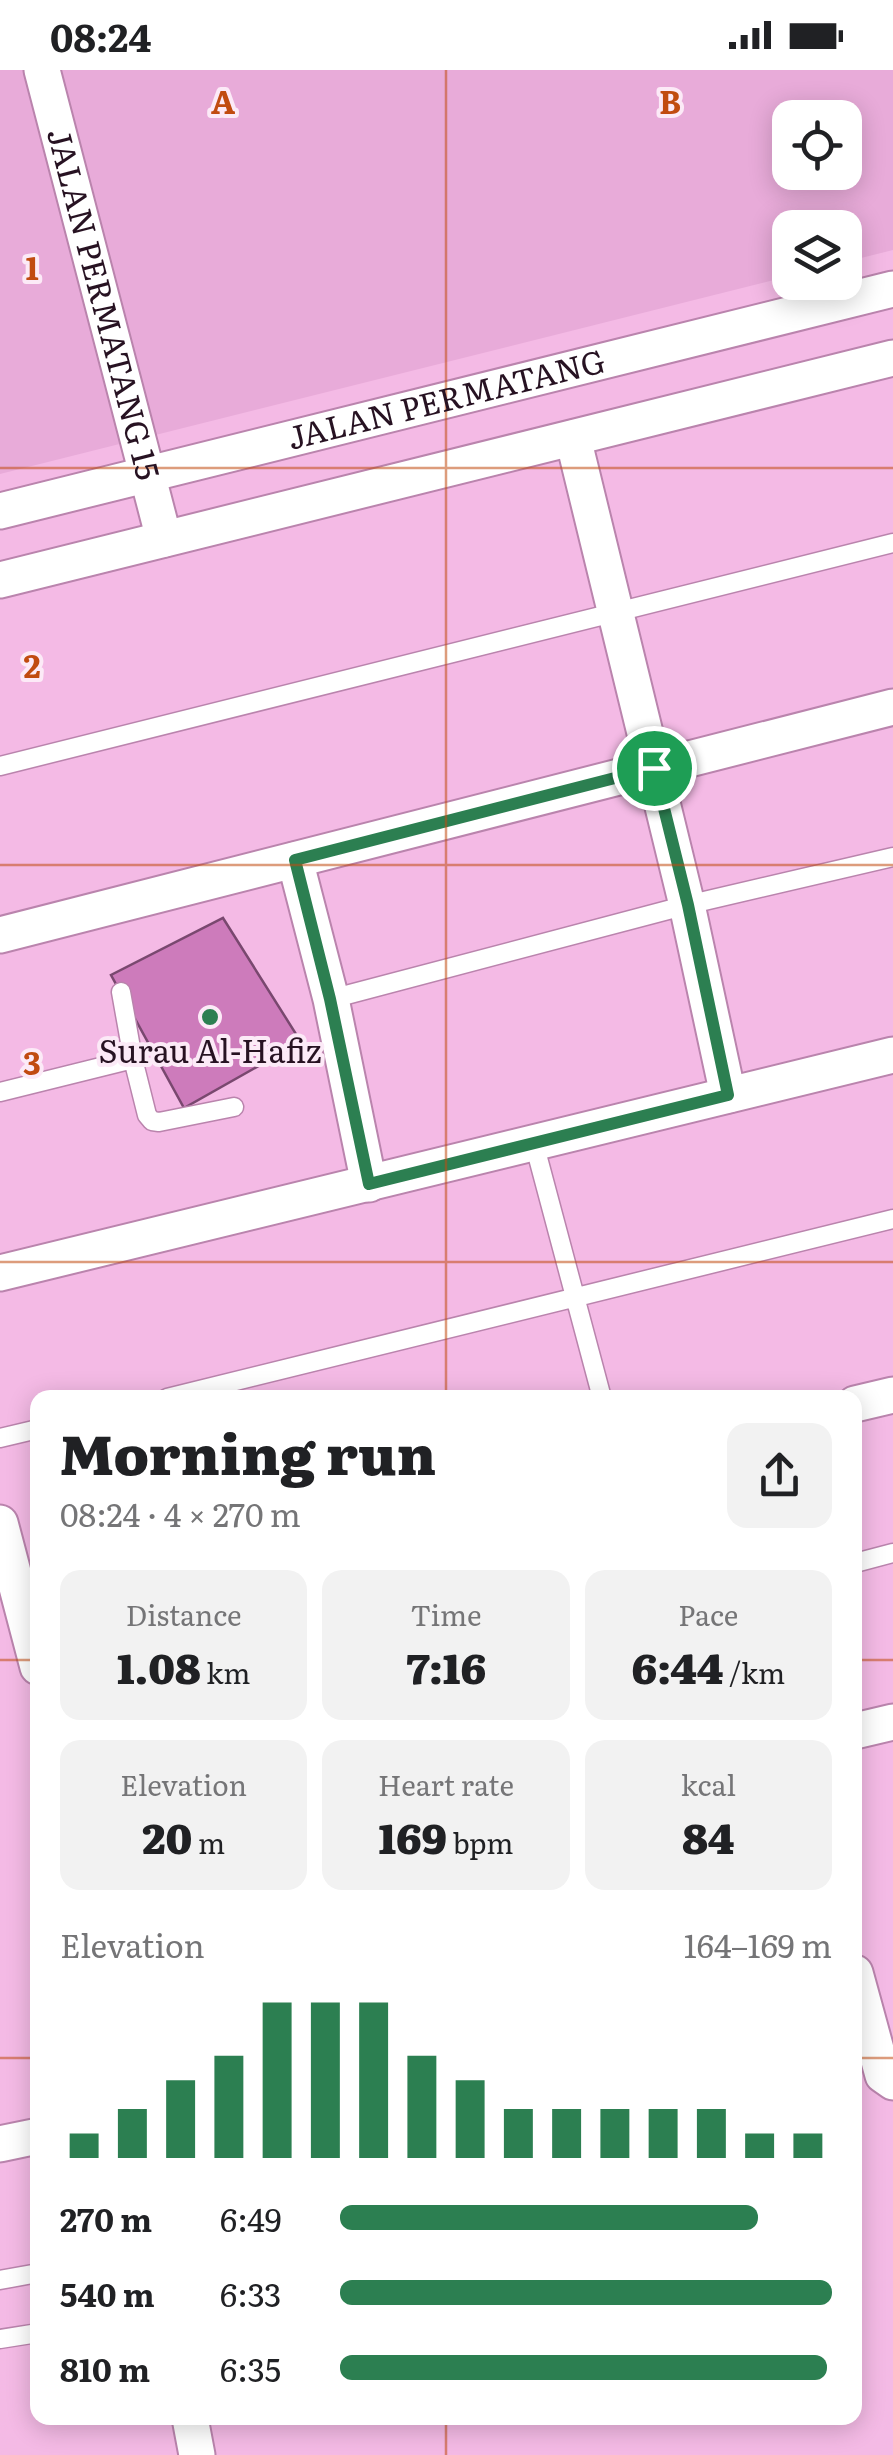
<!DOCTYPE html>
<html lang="en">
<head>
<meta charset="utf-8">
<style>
	:root { --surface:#fff; --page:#f2f2f2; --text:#202124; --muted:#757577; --accent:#2c7f51 }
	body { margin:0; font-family:Literata,serif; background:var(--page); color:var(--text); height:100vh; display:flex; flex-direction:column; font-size:38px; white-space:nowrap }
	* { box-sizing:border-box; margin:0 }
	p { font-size:32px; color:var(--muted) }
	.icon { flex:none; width:55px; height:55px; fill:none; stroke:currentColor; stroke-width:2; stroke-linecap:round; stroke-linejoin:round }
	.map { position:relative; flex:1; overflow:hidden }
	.drawer { position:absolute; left:30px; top:1320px; width:832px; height:1035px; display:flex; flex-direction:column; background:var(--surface); border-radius:20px; box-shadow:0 5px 25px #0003 }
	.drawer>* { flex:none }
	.fabs { position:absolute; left:772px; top:30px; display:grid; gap:20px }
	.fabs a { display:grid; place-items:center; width:90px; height:90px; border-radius:20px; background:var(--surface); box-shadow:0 5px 25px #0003; font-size:50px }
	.pin { position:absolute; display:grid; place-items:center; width:85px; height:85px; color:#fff; margin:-42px; border:5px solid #fff; border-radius:50%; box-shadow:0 2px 10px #0007 }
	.round { display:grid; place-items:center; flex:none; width:105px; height:105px; border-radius:20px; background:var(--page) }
	.overview { display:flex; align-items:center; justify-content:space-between; height:170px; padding:0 30px }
	h1 { font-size:55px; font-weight:800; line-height:75px }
	.figures { display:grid; grid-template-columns:repeat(3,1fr); gap:15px; height:170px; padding:10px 30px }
	.figures div { display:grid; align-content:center; border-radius:20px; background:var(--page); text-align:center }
	.figures b { font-size:42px; font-weight:800 }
	.figures small { font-size:28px; font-weight:400 }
	.figures p { font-size:28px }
	.chart { height:280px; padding:20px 30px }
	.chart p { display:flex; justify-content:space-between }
	.chart svg { width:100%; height:180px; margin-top:10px; stroke:var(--accent); stroke-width:6 }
	ul { padding:0 30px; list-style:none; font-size:32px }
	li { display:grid; grid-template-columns:160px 120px 1fr; align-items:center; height:75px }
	li i { height:25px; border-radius:12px; background:var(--accent) }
	.status { display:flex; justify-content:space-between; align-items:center; height:70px; padding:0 50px; background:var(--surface); direction:ltr }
	.status svg { height:28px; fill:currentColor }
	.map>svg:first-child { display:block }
	.built { fill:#e8abd9; fill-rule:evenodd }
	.building { fill:#cd7bbb; stroke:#79486f; stroke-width:2.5 }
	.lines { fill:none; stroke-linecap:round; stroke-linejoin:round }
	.lane-casing { stroke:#ba84ad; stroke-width:21 }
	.street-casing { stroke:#ba84ad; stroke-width:39 }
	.lane { stroke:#fff; stroke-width:18 }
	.street { stroke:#fff; stroke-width:35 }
	.route-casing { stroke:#fff; stroke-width:20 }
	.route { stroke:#2c7f51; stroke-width:12 }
	.grid { fill:none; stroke:#c14b10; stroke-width:2.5; stroke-opacity:0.55 }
	.poi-dot { fill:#2c7f51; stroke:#fceaf7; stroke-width:4 }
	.labels { text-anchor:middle; stroke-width:8; stroke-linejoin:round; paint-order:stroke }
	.street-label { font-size:32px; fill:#271222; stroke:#fceaf7 }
	.poi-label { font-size:32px; fill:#271222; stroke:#fceaf7 }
	.grid-label { font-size:32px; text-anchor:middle; font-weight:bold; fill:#c14b10; stroke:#fceaf7; stroke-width:8; stroke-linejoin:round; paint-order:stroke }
</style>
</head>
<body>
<div class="status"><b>08:24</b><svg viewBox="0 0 49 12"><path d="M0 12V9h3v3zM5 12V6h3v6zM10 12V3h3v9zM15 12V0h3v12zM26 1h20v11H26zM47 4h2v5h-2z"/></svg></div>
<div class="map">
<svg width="893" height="2385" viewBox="0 0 893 2385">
	<rect width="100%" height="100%" fill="#f4bae5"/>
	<path class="built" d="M0,0H893V180L845,192V158H790V206L0,404ZM790,48H845V102H790Z"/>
	<path class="building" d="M223,848L301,972L184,1038L111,905Z"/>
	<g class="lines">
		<g class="lane-casing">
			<path id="lane" d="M0,696L893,473
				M121,922L133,989
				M331,929L687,835L893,787
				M0,1022L133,989L147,1045L152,1051L159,1052L234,1037
				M534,1073L602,1328
				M167,1328L893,1149
				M0,1368L38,1359
				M855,1493L893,1483
				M0,2210L38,2203
				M0,2269L38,2263"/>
		</g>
		<g class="street-casing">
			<g id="street">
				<path id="s1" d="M42,0L164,469"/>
				<path d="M573,368L687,835L728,1025"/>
				<path id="s2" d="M0,441L893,219"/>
				<path d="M0,510L893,288"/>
				<path d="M295,790L331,929L369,1114"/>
				<path d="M0,865L893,637"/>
				<path d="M0,1203L893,985"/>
				<path d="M855,1334L893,1325"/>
				<path d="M0,1453L38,1597"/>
				<path d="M855,1661L893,1652"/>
				<path d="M855,1903L883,2005L893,2012"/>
				<path d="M0,2074L38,2066"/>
				<path d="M190,2348L197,2385"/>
			</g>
		</g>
		<use href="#lane" class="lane"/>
		<use href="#street" class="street"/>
	</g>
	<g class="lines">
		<g class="route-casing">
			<path id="route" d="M654,698L688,835L728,1025L369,1114L330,929L295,790Z"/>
		</g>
		<use href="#route" class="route"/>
	</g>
	<path class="grid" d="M446,0V1328M0,398H893M0,795H893M0,1192H893M0,1590H38M855,1590H893M0,1988H38M855,1988H893M446,2348V2385"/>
	<circle class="poi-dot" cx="210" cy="947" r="10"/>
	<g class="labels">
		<g class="street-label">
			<text dy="11" stroke="none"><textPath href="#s1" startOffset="242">JALAN PERMATANG 15</textPath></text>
			<text dy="11" stroke="none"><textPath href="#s2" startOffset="460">JALAN PERMATANG</textPath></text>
		</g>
		<g class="poi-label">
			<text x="210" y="993">Surau Al-Hafiz</text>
		</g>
	</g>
	<g class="grid-label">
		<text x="223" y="44">A</text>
		<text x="670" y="44">B</text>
		<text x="32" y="210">1</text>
		<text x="32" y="608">2</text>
		<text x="32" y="1005">3</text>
	</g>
</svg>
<div class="fabs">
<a><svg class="icon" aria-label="locate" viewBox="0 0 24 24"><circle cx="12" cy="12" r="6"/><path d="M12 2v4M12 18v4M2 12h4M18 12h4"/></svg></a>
<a><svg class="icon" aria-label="layers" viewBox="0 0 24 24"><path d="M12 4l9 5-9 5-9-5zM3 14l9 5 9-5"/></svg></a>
</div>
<div class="pin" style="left:654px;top:698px;background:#1e9e55"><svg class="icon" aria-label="arrive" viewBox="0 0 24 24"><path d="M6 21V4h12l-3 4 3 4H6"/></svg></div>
<section class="drawer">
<div class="overview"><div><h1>Morning run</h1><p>08:24 · 4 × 270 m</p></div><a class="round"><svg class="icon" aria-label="share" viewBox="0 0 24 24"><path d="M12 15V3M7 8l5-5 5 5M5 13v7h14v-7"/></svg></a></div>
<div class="figures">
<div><p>Distance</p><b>1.08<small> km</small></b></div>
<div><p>Time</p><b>7:16</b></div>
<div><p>Pace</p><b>6:44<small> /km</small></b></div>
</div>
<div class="figures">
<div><p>Elevation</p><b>20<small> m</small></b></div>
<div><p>Heart rate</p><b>169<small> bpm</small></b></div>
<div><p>kcal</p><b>84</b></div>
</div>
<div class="chart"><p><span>Elevation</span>164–169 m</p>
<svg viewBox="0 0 160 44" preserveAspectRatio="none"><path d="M5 44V38M15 44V32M25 44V25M35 44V19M45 44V6M55 44V6M65 44V6M75 44V19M85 44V25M95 44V32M105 44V32M115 44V32M125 44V32M135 44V32M145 44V38M155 44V38"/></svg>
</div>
<ul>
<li><b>270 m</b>6:49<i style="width:85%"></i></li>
<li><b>540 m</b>6:33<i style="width:100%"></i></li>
<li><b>810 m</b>6:35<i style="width:99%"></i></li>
</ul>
</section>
</div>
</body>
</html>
